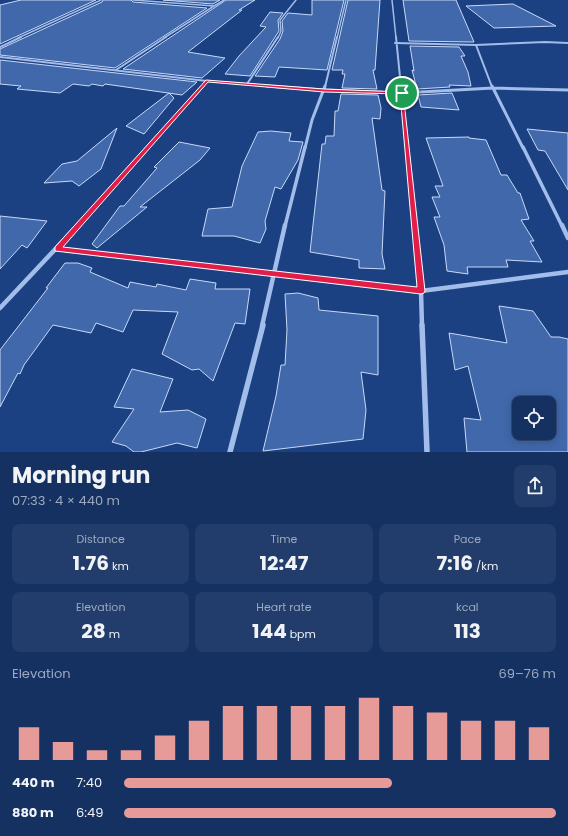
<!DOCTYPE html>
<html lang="en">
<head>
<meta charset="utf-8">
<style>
	:root { --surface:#153162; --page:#223d6b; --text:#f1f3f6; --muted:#9da9be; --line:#344c77; --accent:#e69b98 }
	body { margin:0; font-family:Poppins,sans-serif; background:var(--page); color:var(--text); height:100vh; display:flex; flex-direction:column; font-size:15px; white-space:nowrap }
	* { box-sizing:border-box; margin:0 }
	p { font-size:13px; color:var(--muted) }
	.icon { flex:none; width:22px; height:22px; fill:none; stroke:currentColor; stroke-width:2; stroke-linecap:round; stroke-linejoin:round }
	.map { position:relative; height:452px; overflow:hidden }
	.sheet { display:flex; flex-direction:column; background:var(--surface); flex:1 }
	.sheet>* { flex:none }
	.fabs { position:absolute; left:512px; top:396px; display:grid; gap:8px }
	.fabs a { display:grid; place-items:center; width:44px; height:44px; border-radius:8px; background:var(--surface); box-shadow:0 2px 10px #0003,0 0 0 1px var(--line); font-size:20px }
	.pin { position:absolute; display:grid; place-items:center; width:34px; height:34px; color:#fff; margin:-17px; border:2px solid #fff; border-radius:50%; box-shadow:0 1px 4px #0007 }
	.round { display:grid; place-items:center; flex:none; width:42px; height:42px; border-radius:8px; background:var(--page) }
	.overview { display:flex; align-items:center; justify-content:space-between; height:68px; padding:0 12px }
	h1 { font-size:22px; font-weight:700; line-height:30px }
	.stats { display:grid; grid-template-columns:repeat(3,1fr); gap:6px; height:68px; padding:4px 12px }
	.stats div { display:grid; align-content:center; border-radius:8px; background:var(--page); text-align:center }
	.stats b { font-size:20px; font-weight:700 }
	.stats small { font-size:11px; font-weight:400 }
	.stats p { font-size:11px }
	.chart { height:112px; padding:8px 12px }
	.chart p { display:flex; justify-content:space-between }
	.chart svg { width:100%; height:72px; margin-top:4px; stroke:var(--accent); stroke-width:6 }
	ul { padding:0 12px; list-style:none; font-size:13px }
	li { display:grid; grid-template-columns:64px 48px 1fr; align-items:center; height:30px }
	li i { height:10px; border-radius:5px; background:var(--accent) }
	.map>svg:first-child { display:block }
	.building { fill:#4068aa; stroke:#c7d9f8; fill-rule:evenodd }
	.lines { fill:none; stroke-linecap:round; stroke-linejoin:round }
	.minor-far5 { stroke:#a2bdea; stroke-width:1.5 }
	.minor-far4 { stroke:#a2bdea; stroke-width:2 }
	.minor-far3 { stroke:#a2bdea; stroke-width:3 }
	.minor-far2 { stroke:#a2bdea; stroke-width:3.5 }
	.minor-far1 { stroke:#a2bdea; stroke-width:4.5 }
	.minor { stroke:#a2bdea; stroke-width:5.5 }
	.route { fill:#e11d48; stroke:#fff; fill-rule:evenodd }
</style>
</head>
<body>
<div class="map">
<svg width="568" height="452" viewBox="0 0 568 452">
	<rect width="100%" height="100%" fill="#1c4183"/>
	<path class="building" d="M21,0H96L0,44V5Z
		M103,0H131L133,2L207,8L115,68L0,55V49L102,2Z
		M163,0H220L213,4Z
		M226,0H255L239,10H242L188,52L225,58L202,78L123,69Z
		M312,0H344L327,70L279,67L275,77L255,76L280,39L283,31L282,21L288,13L312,15Z
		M348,0H380L375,70H373L377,89L342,88L345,74H342L343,70H332Z
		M403,0H456L474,42L409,41Z
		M513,4L556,26L494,28L466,6Z
		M270,12L283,13L278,20L279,31L250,76L225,74L239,56L266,27L260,26Z
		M410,46L459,47L465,56H461L468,72L471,86L449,85L450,87L417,89L412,70L414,71Z
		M0,60L197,82L182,95L105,84L103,86L92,84L89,86L73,84L60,93L17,89L21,86L0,84Z
		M169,93L174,98L144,134L126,126Z
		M452,93L459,110L421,107L418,95Z
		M341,94L378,95L381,108L380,119L372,118L382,190L385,191L382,254L385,269L359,268V260L310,252L322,144H325L326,136H334L335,111H338Z
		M117,128L101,169L79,186L72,181L44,183L62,164L77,161Z
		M527,129L568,133V190L545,151L538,150Z
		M271,131L291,133L289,141L303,142L298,160L281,189L275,187L265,221L266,229L260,243L234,236H202L208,209L232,207L242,166L258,132Z
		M469,137V138L486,140L501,175H507L518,193H520L529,219L521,220L534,241H530L542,262L506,260L508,267H467L468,274L447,271L444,245L434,217H440L432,197H440L435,186H443L426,138Z
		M179,142L210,148L200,160L140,207H147L97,248L92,244L120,206H124L157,168L154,167Z
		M0,216L47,221L27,248L22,245L0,269Z
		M65,263H78L92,268L90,272L128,288L130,282L156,287L157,284L186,290L190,279L216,283L215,289H250L245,324L235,323L213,381L199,369L192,370L162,354L178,312L133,310L123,332L96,323L91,333L53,325L24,365L20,374L18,373L0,407V350L48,288H46Z
		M298,293L318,298L319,310L378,316V375L361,372L366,410L363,439L263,451L276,396L281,365H285L287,330L285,294Z
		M499,306L533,311L551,337H559L568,339V452H467L464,418L481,420L468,366L455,370L449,333L507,343ZM519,403H549V433H519Z
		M132,369L173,379L160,412L188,410L206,419L197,448L177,443L141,452H134L126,446L112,442L134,409L114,407Z"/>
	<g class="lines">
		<path class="minor-far5" d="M133,0L214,6L164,38
			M392,0L396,38
			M214,6L224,0
			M18,38L101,0
			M278,38L281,31L280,20L296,0
			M337,38L346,0"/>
		<path class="minor-far4" d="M396,37L401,87
			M395,43L476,45L545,42L568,43
			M476,45L492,87
			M0,47L21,37
			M0,57L207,81L280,87
			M116,70L166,37
			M247,84L278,37
			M202,87L207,81
			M325,87L337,37"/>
		<path class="minor-far3" d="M267,86L324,90L402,93L493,88L568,90
			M401,86L407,148
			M492,86L523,148
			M147,148L203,86
			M305,148L312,120L325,86"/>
		<path class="minor-far2" d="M407,147L415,226
			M523,147L562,226
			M77,226L148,147
			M285,226L305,147"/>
		<path class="minor-far1" d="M414,225L421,291L422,326
			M562,225L568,238
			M57,249L421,291L568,272
			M0,308L78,225
			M262,326L285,225"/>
		<path class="minor" d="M422,325L427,452
			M230,452L263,325"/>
	</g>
	<path class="route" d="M206,80L324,89L403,92L425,291L424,293L421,294L55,251V247ZM208,82L324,92L400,94L417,287L63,247Z"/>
</svg>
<div class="fabs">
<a><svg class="icon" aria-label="locate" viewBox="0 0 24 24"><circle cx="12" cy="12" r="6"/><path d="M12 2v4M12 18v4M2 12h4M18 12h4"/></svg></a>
</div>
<div class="pin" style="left:402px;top:93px;background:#1e9e55"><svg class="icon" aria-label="arrive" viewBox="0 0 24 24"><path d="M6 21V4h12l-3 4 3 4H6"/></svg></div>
</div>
<section class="sheet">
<div class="overview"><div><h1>Morning run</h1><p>07:33 · 4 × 440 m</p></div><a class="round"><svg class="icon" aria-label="share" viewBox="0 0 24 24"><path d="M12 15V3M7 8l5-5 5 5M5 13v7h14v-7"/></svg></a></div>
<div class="stats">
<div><p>Distance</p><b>1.76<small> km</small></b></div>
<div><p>Time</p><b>12:47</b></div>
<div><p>Pace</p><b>7:16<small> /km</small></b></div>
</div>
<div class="stats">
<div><p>Elevation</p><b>28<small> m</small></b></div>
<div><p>Heart rate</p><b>144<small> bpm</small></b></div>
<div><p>kcal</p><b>113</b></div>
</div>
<div class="chart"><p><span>Elevation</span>69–76 m</p>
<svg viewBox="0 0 160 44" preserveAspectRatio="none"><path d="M5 44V24M15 44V33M25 44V38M35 44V38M45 44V29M55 44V20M65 44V11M75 44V11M85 44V11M95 44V11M105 44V6M115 44V11M125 44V15M135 44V20M145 44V20M155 44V24"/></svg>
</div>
<ul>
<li><b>440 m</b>7:40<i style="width:62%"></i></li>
<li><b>880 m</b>6:49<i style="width:100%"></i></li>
</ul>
</section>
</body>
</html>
